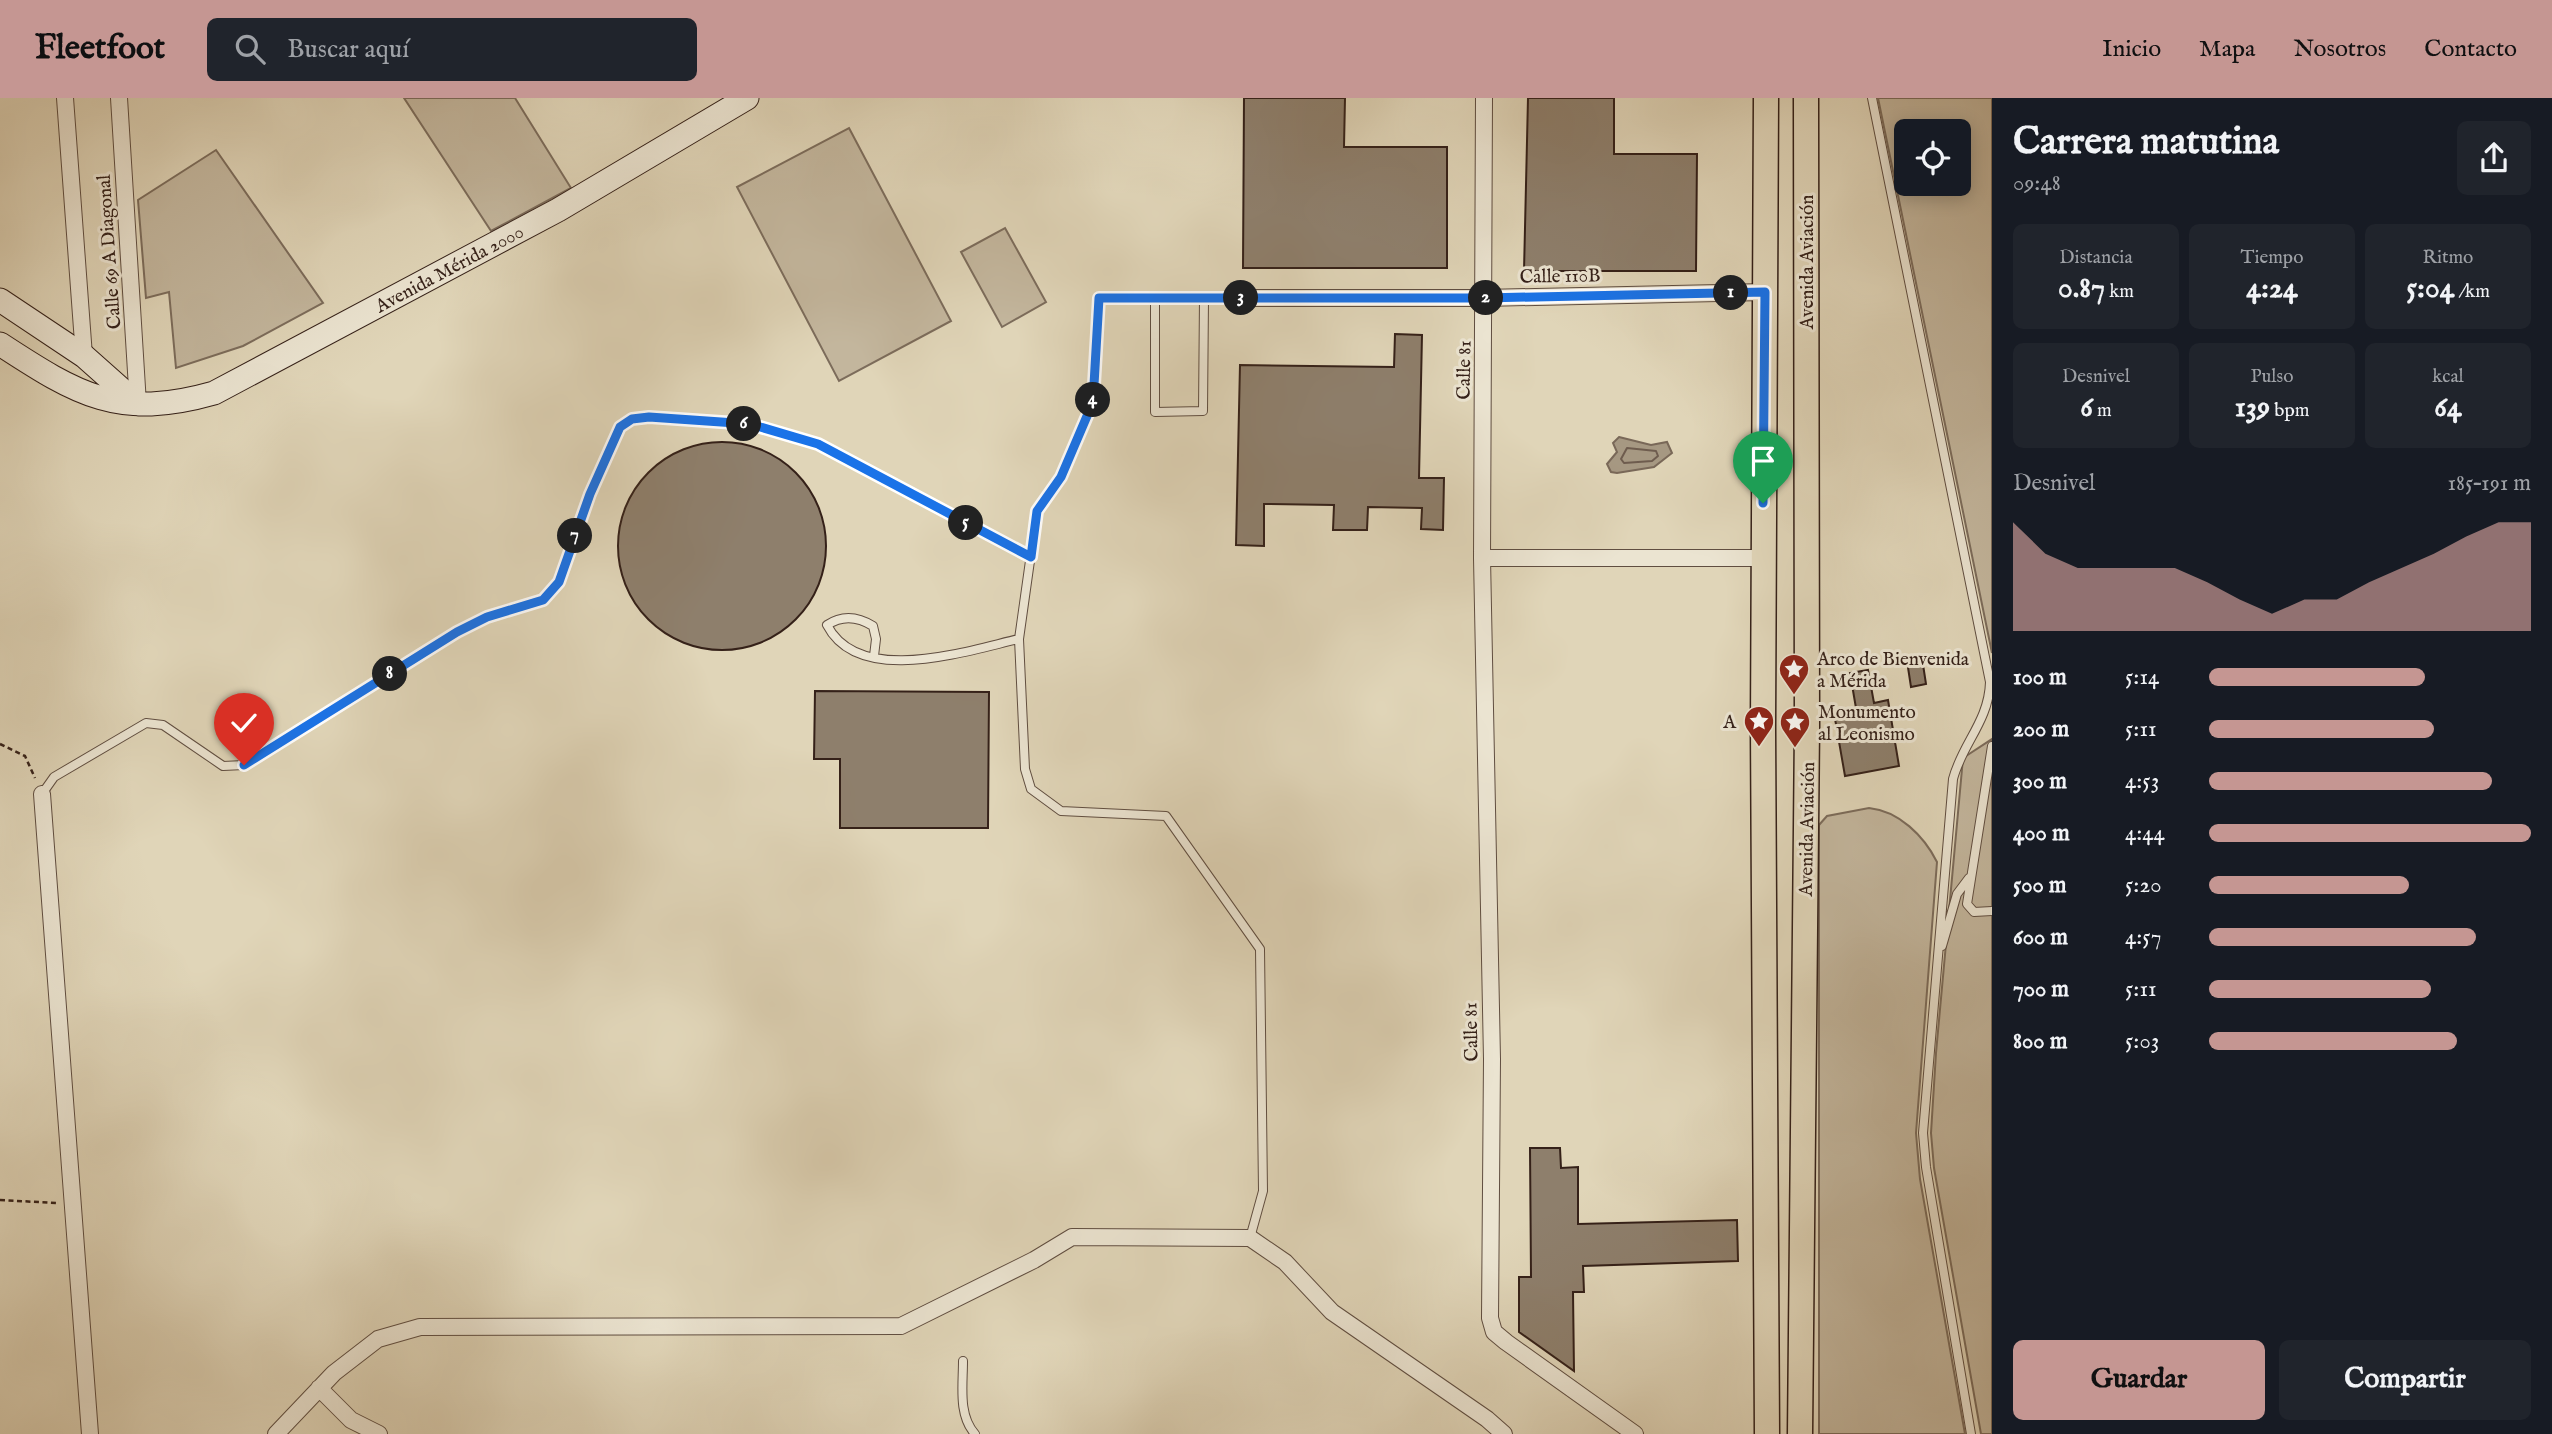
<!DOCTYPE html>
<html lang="es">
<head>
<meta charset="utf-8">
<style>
	:root { --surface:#171b24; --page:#20242c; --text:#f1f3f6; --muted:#9ea1a6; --accent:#c59692 }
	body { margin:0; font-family:"IM FELL English",serif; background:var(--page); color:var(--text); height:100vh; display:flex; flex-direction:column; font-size:26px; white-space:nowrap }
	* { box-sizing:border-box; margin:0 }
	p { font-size:23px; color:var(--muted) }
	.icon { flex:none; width:38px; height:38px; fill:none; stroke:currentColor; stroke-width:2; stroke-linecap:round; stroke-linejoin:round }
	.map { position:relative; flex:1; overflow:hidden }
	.details { display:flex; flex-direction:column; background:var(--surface); width:560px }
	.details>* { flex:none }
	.buttons { position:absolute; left:1894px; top:21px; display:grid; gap:14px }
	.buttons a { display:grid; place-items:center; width:77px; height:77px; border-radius:10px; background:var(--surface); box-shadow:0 4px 18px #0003; font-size:35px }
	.pin { position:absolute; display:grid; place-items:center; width:60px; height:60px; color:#fff; margin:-72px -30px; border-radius:50% 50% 50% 0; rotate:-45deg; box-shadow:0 0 7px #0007 }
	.pin .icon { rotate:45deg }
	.km { position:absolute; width:35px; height:35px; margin:-18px; border-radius:50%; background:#222; color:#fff; font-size:19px; line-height:35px; text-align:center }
	.round { display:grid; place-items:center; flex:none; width:74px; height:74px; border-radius:10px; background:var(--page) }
	.summary { display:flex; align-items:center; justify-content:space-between; height:119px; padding:0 21px }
	h1 { font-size:38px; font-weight:700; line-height:52px }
	.metrics { display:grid; grid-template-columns:repeat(3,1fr); gap:10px; height:119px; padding:7px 21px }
	.metrics div { display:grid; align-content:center; border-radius:10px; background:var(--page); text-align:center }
	.metrics b { font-size:30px; font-weight:700 }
	.metrics small { font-size:19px; font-weight:400 }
	.metrics p { font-size:19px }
	.chart { height:196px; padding:14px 21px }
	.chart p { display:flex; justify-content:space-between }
	.chart svg { width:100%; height:126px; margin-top:7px; fill:var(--accent); opacity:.7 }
	.cta { display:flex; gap:14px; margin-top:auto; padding:14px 21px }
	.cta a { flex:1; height:80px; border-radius:10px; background:var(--accent); color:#111; font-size:28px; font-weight:700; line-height:80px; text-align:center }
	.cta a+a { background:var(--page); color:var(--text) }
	ul { padding:0 21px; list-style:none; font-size:23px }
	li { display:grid; grid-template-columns:112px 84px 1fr; align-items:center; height:52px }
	li i { height:18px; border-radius:9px; background:var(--accent) }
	header { display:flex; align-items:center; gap:42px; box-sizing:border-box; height:98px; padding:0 35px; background:var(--accent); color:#111 }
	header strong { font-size:33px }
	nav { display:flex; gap:38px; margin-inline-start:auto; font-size:24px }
	.search { width:490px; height:63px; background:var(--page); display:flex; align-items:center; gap:18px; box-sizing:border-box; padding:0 24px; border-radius:10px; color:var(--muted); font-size:26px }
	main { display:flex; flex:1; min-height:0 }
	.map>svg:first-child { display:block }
	.green { fill:#c3b69d; stroke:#7c6c5b; stroke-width:2; fill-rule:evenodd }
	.water { fill:#a69882; stroke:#796858; stroke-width:2 }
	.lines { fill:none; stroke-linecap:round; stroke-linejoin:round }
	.shore { stroke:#6e5c4e; stroke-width:2 }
	.building { fill:#8e7f6c; stroke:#352119; stroke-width:2 }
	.lane-casing { stroke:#604e41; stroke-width:10 }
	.street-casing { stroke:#604e41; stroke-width:18 }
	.secondary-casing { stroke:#352119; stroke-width:25 }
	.primary-casing { stroke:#352119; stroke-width:27 }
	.path { stroke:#352119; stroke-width:2.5; stroke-dasharray:5 3.5; stroke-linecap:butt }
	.lane { stroke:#ebe4d1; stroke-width:8 }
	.street { stroke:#ebe4d1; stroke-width:16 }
	.secondary { stroke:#ebe4d1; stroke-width:23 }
	.primary { stroke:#e0d5b8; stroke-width:24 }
	.route-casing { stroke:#fff; stroke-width:14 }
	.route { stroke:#1a73e8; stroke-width:9 }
	.labels { text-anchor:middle; stroke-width:6; stroke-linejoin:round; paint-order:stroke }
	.street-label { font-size:19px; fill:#352119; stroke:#ebe4d1 }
	.poi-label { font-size:19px; fill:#352119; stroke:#ebe4d1; text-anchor:start }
</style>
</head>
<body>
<header>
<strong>Fleetfoot</strong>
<div class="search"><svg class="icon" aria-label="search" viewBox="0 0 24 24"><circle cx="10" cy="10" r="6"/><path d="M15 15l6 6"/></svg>Buscar aquí</div>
<nav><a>Inicio</a><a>Mapa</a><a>Nosotros</a><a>Contacto</a></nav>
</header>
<main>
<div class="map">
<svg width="1992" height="1336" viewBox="0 0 1992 1336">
	<rect width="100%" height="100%" fill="#e0d5b8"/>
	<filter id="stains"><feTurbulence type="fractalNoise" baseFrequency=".00286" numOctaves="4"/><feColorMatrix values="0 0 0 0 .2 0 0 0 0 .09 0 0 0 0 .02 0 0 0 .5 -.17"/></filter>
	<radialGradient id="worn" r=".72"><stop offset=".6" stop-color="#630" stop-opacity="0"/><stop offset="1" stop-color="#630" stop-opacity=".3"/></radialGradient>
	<path class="green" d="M404,0H515L571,90L491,133Z
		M1878,0H1992V555ZM1906,33H1958V86H1906Z
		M849,30L951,223L839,283L737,89Z
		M216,52L323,205L243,248L176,270L169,194L146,200L138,102Z
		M1005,130L1046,204L1002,229L961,154Z
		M1992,641V1336H1981L1934,1070L1931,1035L1936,955L1963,660Z
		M1869,710C1899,713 1924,738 1937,764L1916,1035L1920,1081L1965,1336H1819V727L1827,718Z"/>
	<path class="water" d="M1619,339L1651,347L1667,344L1672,355L1654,369L1617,375L1611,374L1607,366L1617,354L1613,345Z"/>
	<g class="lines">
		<path class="shore" d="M1627,350L1656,353L1658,358L1652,363L1624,365L1621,361Z"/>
	</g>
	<path class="building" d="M1244,0H1345L1344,49H1447V170H1243Z
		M1528,0H1614V56H1697L1696,173H1524Z
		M1395,236L1422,237L1419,380H1444L1443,432L1421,431L1422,410L1368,409L1367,432H1333L1334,407L1264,406V448L1236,447L1240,267L1394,269Z
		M618 448a104 104 0 1 1 208 0a104 104 0 1 1-208 0Z
		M1922,560L1926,586L1911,589L1907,563Z
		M1868,572L1874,605L1888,602L1899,668L1845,678L1834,615L1856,610L1850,575Z
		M815,593L989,594L988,730H840V661H814Z
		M1530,1050H1560L1561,1070L1578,1069V1126L1737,1122L1738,1163L1583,1168L1584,1194H1573L1574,1273L1519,1234V1179H1531Z"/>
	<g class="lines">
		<g class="lane-casing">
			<path id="lane" d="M1872,0L1990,584C1989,623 1962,646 1953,681L1923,1035L1926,1069L1971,1336
				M1155,200V314L1203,313L1204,200
				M1230,200H1099L1093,304L1061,379L1037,413L1019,541L1025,671L1031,691L1061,713L1166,718L1260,851L1263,1093L1250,1140
				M874,558L876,541L873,528C857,518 842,517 827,527C859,589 966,553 1019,541
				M1992,648L1967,806L1974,814L1992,813
				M42,696L54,679L146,625L163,627L223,668L244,667L457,534L487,519L543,502L559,484L590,396L620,329L632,321L649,319L750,326L818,347L1031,459
				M1942,848L1957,796L1969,780
				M963,1263C963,1288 958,1317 975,1336"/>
		</g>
		<g class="street-casing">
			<path id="street" d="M65,0L84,258
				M119,0L138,306
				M1484,0L1482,460L1492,961L1490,1220L1494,1234L1506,1244L1635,1336
				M1230,200H1484L1765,194
				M1482,460H1763
				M42,696L90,1336
				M319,1290L351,1322L379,1336
				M276,1336L334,1275L378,1241L420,1229L901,1228L1034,1162L1072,1139L1250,1140L1285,1164L1332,1214L1487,1321L1504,1336"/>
		</g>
		<g class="secondary-casing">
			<path id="secondary" d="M0,202L84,258L138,306
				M0,246C78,297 119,322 214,295L558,112L747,0"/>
		</g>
		<g class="primary-casing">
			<path id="primary" d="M1766,0L1763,629L1767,1336
				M1800,1336L1807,629L1806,0"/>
		</g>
		<path class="path" d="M0,646L25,658L35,680
			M0,1102L56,1105"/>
		<use href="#lane" class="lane"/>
		<use href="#street" class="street"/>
		<use href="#secondary" class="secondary"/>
		<use href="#primary" class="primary"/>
	</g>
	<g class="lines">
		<g class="route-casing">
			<path id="route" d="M244,667L457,534L487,519L543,502L559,484L590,396L620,329L632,321L649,319L750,326L818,346L1031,459L1037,413L1061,379L1093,304L1099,200H1484L1765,194L1763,405"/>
		</g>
		<use href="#route" class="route"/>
	</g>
	<defs>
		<g id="sight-pin" transform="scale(1.575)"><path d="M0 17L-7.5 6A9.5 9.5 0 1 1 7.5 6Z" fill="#8f2418" stroke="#ebe4d1"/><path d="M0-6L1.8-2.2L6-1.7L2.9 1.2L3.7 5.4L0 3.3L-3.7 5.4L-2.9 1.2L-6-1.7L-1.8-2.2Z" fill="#fff"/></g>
	</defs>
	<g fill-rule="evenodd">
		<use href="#sight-pin" x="1794" y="571"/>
		<use href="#sight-pin" x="1759" y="623"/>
		<use href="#sight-pin" x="1795" y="624"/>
	</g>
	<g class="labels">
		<g class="street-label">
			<text transform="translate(108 154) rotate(-94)" y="7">Calle 69 A Diagonal</text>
			<text transform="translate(1806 164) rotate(-90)" y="7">Avenida Aviación</text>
			<text transform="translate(449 170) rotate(-28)" y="7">Avenida Mérida 2000</text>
			<text transform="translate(1560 177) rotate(-1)" y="7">Calle 110B</text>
			<text transform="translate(1463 272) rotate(-89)" y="7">Calle 81</text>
			<text transform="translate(1806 731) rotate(-89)" y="7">Avenida Aviación</text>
			<text transform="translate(1470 934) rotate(-91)" y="7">Calle 81</text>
		</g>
		<g class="poi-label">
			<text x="1817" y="567">Arco de Bienvenida<tspan x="1817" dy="22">a Mérida</tspan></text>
			<text x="1818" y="620">Monumento<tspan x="1818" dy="22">al Leonismo</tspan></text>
			<text x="1736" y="630" text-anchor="end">A</text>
		</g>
	</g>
	<rect width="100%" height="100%" filter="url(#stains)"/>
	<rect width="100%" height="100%" fill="url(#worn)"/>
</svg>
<div class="buttons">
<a><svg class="icon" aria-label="locate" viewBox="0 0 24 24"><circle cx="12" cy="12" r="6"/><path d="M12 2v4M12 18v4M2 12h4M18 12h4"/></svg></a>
</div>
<div class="pin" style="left:1763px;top:405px;background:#1e9e55"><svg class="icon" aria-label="arrive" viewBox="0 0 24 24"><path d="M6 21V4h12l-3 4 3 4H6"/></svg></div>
<div class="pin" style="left:244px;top:667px;background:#d93025"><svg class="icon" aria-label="check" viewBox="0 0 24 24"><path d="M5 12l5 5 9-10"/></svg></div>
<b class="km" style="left:1731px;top:195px">1</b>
<b class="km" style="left:1486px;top:200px">2</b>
<b class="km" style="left:1241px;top:200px">3</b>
<b class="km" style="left:1093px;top:302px">4</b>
<b class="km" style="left:966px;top:425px">5</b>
<b class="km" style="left:744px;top:326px">6</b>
<b class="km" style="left:575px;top:438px">7</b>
<b class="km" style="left:390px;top:576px">8</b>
</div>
<section class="details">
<div class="summary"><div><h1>Carrera matutina</h1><p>09:48</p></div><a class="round"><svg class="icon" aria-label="share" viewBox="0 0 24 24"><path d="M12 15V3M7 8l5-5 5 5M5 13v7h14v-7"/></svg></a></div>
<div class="metrics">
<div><p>Distancia</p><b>0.87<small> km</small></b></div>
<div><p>Tiempo</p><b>4:24</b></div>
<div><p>Ritmo</p><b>5:04<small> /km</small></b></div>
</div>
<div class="metrics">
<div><p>Desnivel</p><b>6<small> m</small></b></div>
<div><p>Pulso</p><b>139<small> bpm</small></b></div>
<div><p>kcal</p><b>64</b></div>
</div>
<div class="chart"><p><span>Desnivel</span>185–191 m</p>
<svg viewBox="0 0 160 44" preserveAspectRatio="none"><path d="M0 44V6L10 17L20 22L30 22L40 22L50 22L60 27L70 33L80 38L90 33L100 33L110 27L120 22L130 17L140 11L150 6L160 6V44z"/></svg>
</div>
<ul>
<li><b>100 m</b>5:14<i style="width:67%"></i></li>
<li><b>200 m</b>5:11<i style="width:70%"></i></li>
<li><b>300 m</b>4:53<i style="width:88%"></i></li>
<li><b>400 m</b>4:44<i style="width:100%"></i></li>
<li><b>500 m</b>5:20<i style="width:62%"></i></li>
<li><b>600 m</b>4:57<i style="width:83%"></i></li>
<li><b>700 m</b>5:11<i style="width:69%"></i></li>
<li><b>800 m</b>5:03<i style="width:77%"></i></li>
</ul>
<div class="cta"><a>Guardar</a><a>Compartir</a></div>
</section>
</main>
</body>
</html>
